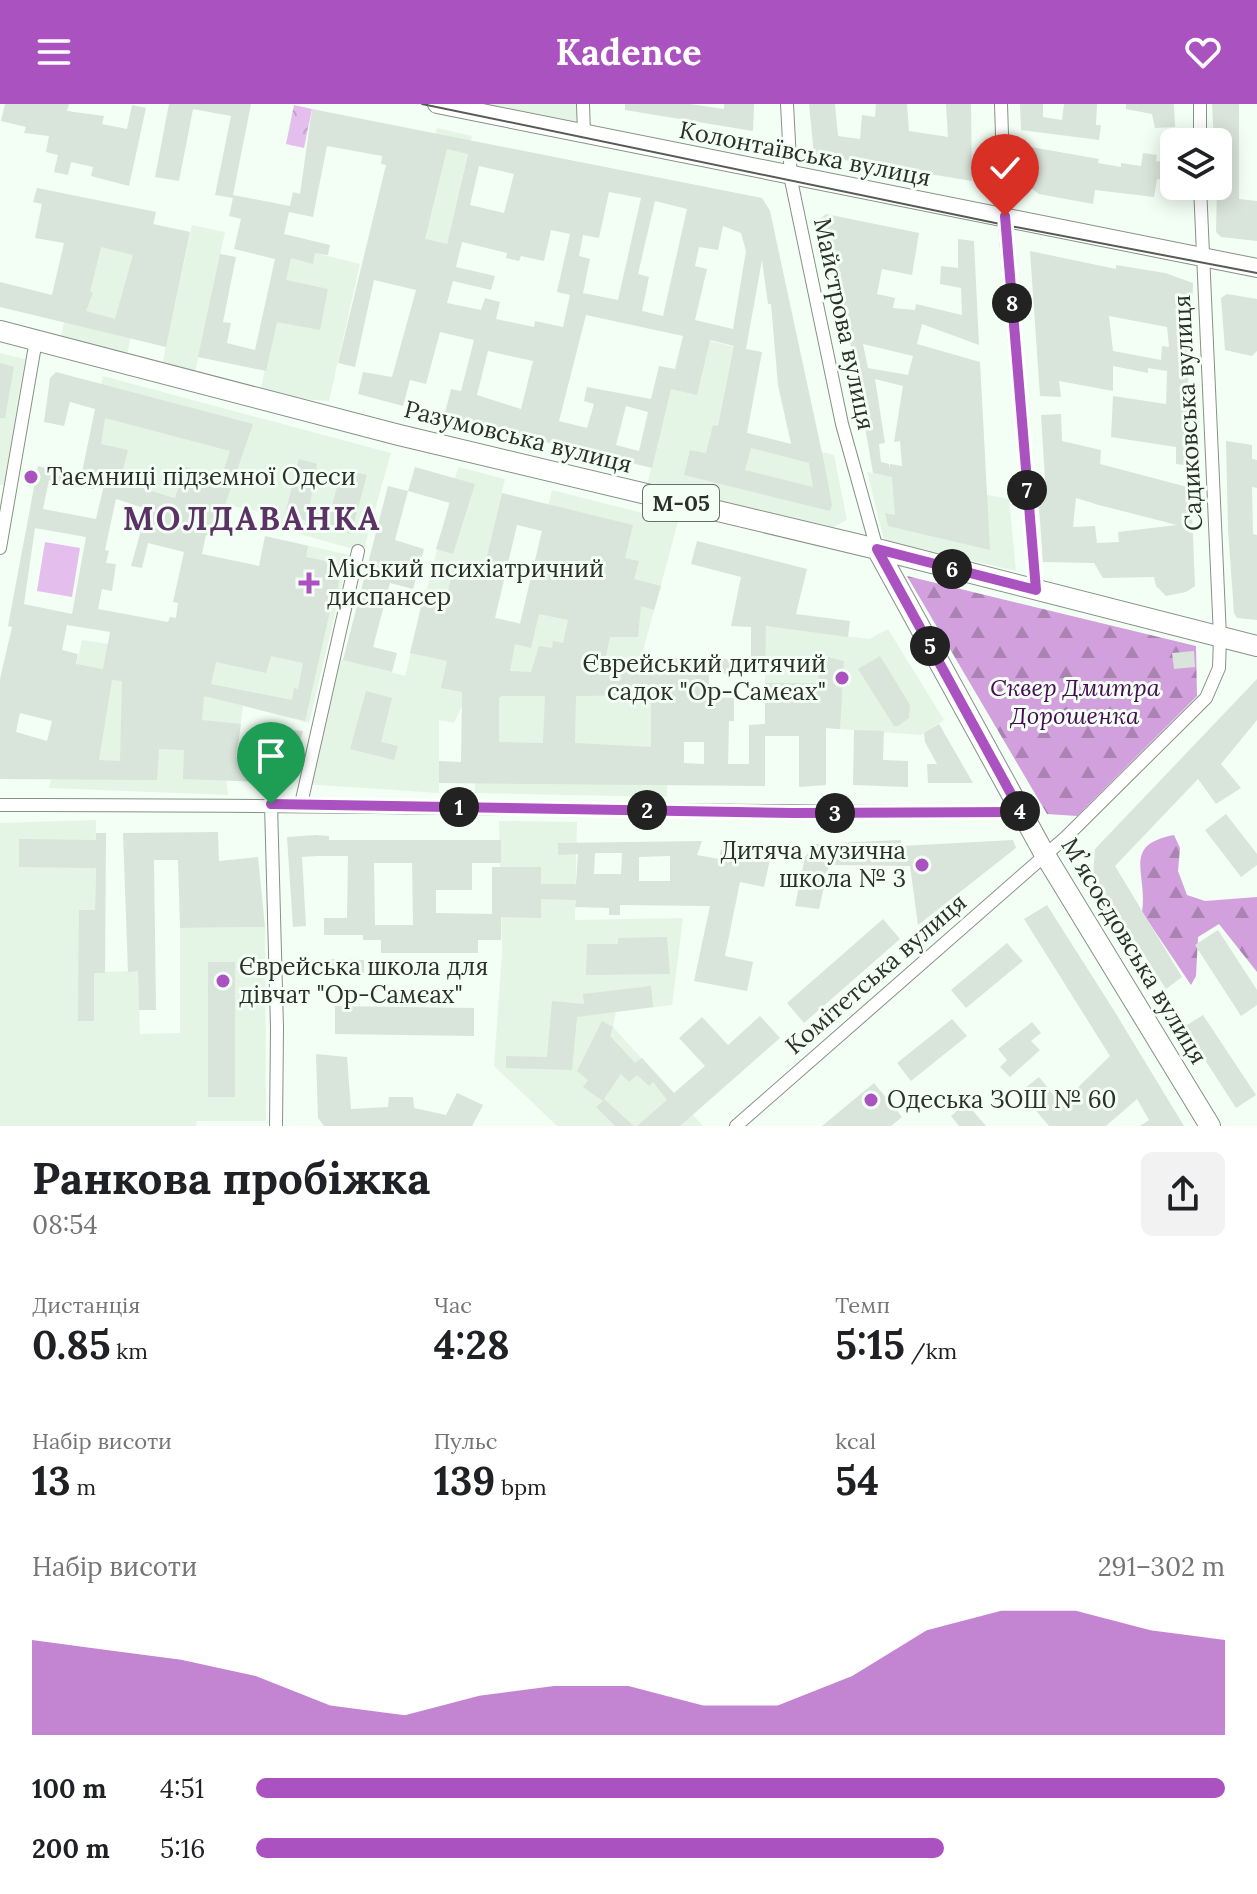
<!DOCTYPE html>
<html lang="uk">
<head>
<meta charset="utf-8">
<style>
	:root { --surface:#fff; --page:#f2f2f2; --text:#202124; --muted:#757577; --accent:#aa52bf }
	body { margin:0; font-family:Lora,serif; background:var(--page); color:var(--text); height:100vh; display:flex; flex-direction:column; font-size:30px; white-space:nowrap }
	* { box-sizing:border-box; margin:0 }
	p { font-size:26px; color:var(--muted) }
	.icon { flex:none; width:44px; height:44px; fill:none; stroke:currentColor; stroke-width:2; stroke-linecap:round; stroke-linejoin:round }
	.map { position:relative; height:1022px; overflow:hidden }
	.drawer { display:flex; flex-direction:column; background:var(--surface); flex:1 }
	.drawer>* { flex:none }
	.controls { position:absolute; left:1160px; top:24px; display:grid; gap:16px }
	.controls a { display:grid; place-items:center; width:72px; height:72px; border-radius:12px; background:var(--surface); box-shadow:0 4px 20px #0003; font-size:40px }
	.pin { position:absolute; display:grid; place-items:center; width:68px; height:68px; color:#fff; margin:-82px -34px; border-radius:50% 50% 50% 0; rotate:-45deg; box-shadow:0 0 8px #0007 }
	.pin .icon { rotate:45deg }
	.km { position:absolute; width:40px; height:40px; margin:-20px; border-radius:50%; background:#222; color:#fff; font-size:22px; line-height:40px; text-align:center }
	.round { display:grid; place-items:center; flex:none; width:84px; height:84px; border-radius:12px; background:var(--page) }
	.summary { display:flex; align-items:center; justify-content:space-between; height:136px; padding:0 32px }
	h1 { font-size:44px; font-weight:700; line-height:60px }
	.metrics { display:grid; grid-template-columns:repeat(3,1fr); gap:12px; height:136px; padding:8px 32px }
	.metrics div { display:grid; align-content:center }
	.metrics b { font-size:40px; font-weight:700 }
	.metrics small { font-size:22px; font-weight:400 }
	.metrics p { font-size:22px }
	.chart { height:224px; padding:16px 32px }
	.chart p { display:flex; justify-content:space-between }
	.chart svg { width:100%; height:144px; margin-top:8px; fill:var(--accent); opacity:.7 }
	ul { padding:0 32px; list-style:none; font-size:26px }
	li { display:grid; grid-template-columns:128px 96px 1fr; align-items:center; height:60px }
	li i { height:20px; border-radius:10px; background:var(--accent) }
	header { display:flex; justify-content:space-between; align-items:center; height:104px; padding:0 32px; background:var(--accent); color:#fff; font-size:36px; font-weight:700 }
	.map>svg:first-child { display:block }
	.built { fill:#e4f5e5 }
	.forest { fill:url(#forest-firs) }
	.park { fill:url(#park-crowns) }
	.pitch { fill:#e4beed }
	.building { fill:#d9e4da; fill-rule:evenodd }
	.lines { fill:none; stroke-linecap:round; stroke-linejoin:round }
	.street-casing { stroke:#879188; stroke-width:14 }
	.secondary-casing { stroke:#879188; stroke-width:20 }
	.primary-casing { stroke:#879188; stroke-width:22 }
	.street { stroke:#fff; stroke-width:12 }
	.secondary { stroke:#fff; stroke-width:18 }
	.primary { stroke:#fff; stroke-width:20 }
	.tram { stroke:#565b56; stroke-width:2 }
	.route-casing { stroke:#fff; stroke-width:16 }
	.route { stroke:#aa52bf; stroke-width:10 }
	.poi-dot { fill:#aa52bf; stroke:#f3fef4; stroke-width:3 }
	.labels { text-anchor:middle; stroke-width:6; stroke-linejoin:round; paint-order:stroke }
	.shield { fill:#f3fef4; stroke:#686e68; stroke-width:2 }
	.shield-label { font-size:22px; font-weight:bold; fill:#2c302c }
	.street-label { font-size:24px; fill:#2c302c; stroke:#f3fef4 }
	.poi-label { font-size:24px; fill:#2c302c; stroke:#f3fef4; text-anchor:start }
	.park-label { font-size:24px; font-style:italic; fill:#480a54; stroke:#f3fef4 }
	.district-label { font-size:32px; font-weight:bold; letter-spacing:2px; fill:#5c3166; stroke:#f3fef4 }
</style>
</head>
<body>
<header><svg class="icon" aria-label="menu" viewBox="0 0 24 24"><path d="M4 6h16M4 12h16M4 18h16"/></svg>Kadence<svg class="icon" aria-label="heart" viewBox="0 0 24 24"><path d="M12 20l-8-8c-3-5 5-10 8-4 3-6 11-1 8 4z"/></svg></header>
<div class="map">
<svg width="1257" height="1022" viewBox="0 0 1257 1022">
	<defs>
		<pattern id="forest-firs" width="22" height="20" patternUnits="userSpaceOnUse" patternTransform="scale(2)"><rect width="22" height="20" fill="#d1a0dd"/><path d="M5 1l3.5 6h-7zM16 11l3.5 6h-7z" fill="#aa83b3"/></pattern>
		<pattern id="park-crowns" width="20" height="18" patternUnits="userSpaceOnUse" patternTransform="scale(2)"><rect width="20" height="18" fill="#e4beed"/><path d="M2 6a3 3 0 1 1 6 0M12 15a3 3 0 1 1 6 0" fill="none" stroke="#c4a4cb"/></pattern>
	</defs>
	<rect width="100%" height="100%" fill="#f3fef4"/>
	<path class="built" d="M483,0H581L578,19Z
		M437,24L472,32L447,140L442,160L402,165Z
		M94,96L156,108L126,256L59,239Z
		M192,121L225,128L194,274L161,266Z
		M293,143L360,160L329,297L259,292Z
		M684,230L734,243L731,325L834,351L847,416L833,423L647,381Z
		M0,249L25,255L4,381H0Z
		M103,272L391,349L363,448L269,421L272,410L228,401L226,409L107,373L104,381L81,373Z
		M458,363L505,375L474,509L520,519L552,386L678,418L637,569L667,594V693L475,689L473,602H462L454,619L439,616V689L304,680L337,554L405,572Z
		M867,368L1009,395L1016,467L884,436Z
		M284,436L349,451L309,619L243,602L238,640L226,676L228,691L49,684L82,536L194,553L272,493Z
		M751,520L869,535L888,525L944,616L921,631L826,624L819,601L818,579H765V570H751Z
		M96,716L95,868L138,867L140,930L180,929V824L265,823L266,1017H197L196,1022H0V719Z
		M499,717L577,718L575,816L683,814L672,901L616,908L613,923L703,1022H557L494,962L502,848Z"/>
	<path class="forest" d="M907,472L1196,542L1197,592L1077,712L1047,710Z
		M1174,731L1180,744L1178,767L1187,791L1205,797L1257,793V868L1219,820L1198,833L1196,872L1191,881L1142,808C1148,769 1121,741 1174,731Z"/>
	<path class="park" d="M294,1L312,5L304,44L286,40Z"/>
	<path class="pitch" d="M45,438L80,444L72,493L37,487Z"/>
	<path class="building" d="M5,0H69L67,7L104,12L102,20L127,25L132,1L146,4L129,82L91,72L93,63L71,58L68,71L54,68L58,51L46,48L49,32L24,29L26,23L1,17Z
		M169,0H194L179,77L155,73Z
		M194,0H251L233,91L290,102L293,88L300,90L312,5L762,94L770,107L824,358L832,401L830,407L684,371L690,346L706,349L713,321L718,322L734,242L710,236L697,291L671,285L652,364L444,313L451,285L461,287L474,236L440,228L426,280L410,276L403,302L358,290L363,268L392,273L416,186L374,176L355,263L338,259L386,61L381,60L382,52L327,42L313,113L289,108L284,130L330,141L328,151L315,149L313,160L291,154L286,176L328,185L320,226L277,218L266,267L198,253L220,150L236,153L223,218L231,219L227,239L255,246L275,155L234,145L241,115L229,112L233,94L215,91L231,12L193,5ZM447,45L468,50L447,140L425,135ZM479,62L514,70L504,109L470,101ZM609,88L641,94L618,196L583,189L590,155L579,152L583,131L599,134ZM655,97L687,105L663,212L642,207L649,173L638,170ZM723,122L741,129L746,147L733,225L695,216L707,165L695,162L699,143L718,146ZM551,126L570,130L557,188L570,191L563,223L535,217L534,223L496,215L500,198L485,194L481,206L447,199L453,177L491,186L495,172L456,163L462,138L507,149L506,154L519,157L521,152L544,157ZM762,156L768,200H771L778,281L791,340L747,329L762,248L746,245ZM586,211L683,232L675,265L659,262L651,295L587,283L584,297L594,300L587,324L559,317ZM488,247L533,257L521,305L477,291ZM626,302L648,308L639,347L616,341ZM751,344L809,359L813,383L745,366Z
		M625,0H690L724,5V0H754L753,27L625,6Z
		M809,0H835L838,32L860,35L862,11L875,13L876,0H907L909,27L948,33L946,0H971L972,77L814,51Z
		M1020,0H1043V13L1062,16L1064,0H1097L1096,21H1101L1099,36L1021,26Z
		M1126,0H1174L1175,23L1155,24L1152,10L1126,5Z
		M1212,0H1239V95L1257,97V137L1221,133L1216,128L1218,38H1214Z
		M1025,42L1099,55L1098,59L1121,63V59L1141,62L1143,49L1157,51L1156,57L1169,59L1166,76L1157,75L1154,93L1095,86L1093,100L1039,90L1024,79L1021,49H1024Z
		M37,84L156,108L153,120L190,128L166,243L0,203V178L52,191L64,139L35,134L42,100L33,98ZM101,143L133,151L115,215L86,207L93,189L90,188Z
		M826,110L919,129L912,171L882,165L877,190L895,194L893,204L915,206L916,200L962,211L961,184L940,180L941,162L958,164V135L974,137L979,241L922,220L917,240L980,258L990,446L888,422L885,409L895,411L892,373L873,369L847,219L839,185L834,184L819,116ZM863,240L913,252L908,271L868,264ZM875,275L903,282L894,338L900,337L902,362L890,360V365L889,360L881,358L879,340L885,339Z
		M1030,147L1116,165V161L1165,169L1193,179L1192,209L1186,208L1191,362L1176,360V343L1111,333L1113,292L1166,300L1167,267L1148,264V269L1113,262V287L1059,277L1061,293L1040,292ZM1109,212L1167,223L1169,243L1162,242L1161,256L1113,247Z
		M1227,190L1257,195V247L1252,252L1225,246L1221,194Z
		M0,259L14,263L5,314H0Z
		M56,268L253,320L214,433L206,431L202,450L259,462L265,432L308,442L306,453L340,460L338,485H335L305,617L204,592L202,616L241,620L236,653L271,655L275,624L303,627L288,679L183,675L184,646L159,645L157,676L0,675V575L12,523L8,522L38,362L81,373L95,305L70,298L64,322L44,318L50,274ZM105,314L230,347L221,374L185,363L175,394L120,377L128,346L101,340ZM49,376L94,385L95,378L104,381L96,415L43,405ZM116,395L147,405L131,462L142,464L148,439L184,448L173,498L178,499L176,514L170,513L168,518L98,505L102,485L112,487L116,460L106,459L109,447L105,446ZM35,424L86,433L72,510L24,500ZM67,521L110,528L103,565L76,560L78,550L62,546ZM271,552L303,559L298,585L294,584L292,596L211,580L216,558L266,569ZM112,576L122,577L120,657L99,656ZM20,609L52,617L47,637L16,628Z
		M1061,310L1062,337L1101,346L1100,360L1191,384L1195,482L1186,488L1166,492L1156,482L1154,473L1103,474L1094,459L1043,458L1038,388L1046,391L1041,311ZM1076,394L1099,401L1177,421L1118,428L1119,438L1097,439L1095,422L1073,423Z
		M1226,337L1252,341V355L1257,356V384L1252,383L1253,430L1257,431V516L1237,514L1234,509L1228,426Z
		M299,355L317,360L307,417L285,410Z
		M415,363L475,380L453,450L436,445L450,399L408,387Z
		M342,365L367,371L351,430L326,423Z
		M388,382L408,387L395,436L424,445L413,485L390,479L373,543L397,549L392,568L343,556Z
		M502,389L633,421L625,454L639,457L634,475L661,482L654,506L641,502L638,533H610L603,566L674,570V554L751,555V523L731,522L741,473L691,460L697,437L807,465L796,510L850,517L848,533L766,522L765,570H709V593L734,594V617H729L728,660H749V621L765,620V579H818L820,551L844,557L840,625L826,624V681L799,683V632H765V682L439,679V657L461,658L462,588L441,584L447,557L410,549L425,486L447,491L453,466L482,473ZM517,421L542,427L520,520L495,514ZM539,510L568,516L563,539L553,537L552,544L539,542L531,568L510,567L515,540L531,544ZM651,591V643L575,639L576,592ZM502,592H545L543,639L499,638V594ZM684,638H704V660L684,659Z
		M1194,547L1195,563L1174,565L1172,549Z
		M880,552L910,601L909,614L898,622H894L858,565Z
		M1257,575V616L1221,660L1241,684L1216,700L1198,675L1115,762L1182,873L1166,885L1093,771L1095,745Z
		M366,587L392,594L381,638L398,642L394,656L350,645Z
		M939,620L973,679H928L927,660H937L925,638L924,629Z
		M854,626L884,627L883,656L908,657V683L853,681Z
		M1226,710L1257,750V761L1241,773L1205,726Z
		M218,728L219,757L258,753L265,823L180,824L178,756H154L156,906H139L138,867L128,868L123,729Z
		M96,729H106L105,869H94V917H78L79,806H95L96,764L19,763V735L96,736Z
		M316,731L329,732V736H501V759H472V786H436V809L492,810V763H541V780H576L578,750L558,751V739L702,737L697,751L719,755L721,745L770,755L764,783L740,778L725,852L753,858L747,887L694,877L710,802L620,801V811H609V804L575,803L576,796L541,795V814L501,813V836H478V849H381V836H363V831H324V814H347L348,752H317L302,753L306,822L293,823L287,733ZM595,749H622L621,770H594ZM670,752V777H639V753ZM374,759H412L413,821H375Z
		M901,736V742L1013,736L1016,744L918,821L910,762L835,761L828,765L819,805L795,802L805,753L815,740Z
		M1047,801L1113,905L1184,1022H1140L1149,1016L1137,995L1106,1022H1049L1020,988L1039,973L1061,1000L1110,952L1024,815Z
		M883,815L900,835L804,919L787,899Z
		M1218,826L1257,886V901L1241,912L1195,841Z
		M667,833L670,870L586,871L587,840H618V834Z
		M1007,839L1023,857L966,904L951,886Z
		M328,855L364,856V869L328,868Z
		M208,858H235V993H208Z
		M651,882L653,903L577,913L572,966L506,964V952L547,953L552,897L584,900L583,890Z
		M335,902L474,904V932L335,930Z
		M1203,911L1256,991L1236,1004L1184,923Z
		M760,912L780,934L680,1022H637L667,996L653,978L649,982L637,971L629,978L621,970L604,995L634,1022H615L596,1003L603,997L583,983L588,976L577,967L602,917L613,923L610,932L635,959L642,954L674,989L705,962L679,934L702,913L728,941Z
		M952,915L967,932L911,977L897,959Z
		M1032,918L1041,929L1031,937L1040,946L1010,973L1000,963L1007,956L998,945Z
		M316,950L347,953L351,1005L388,1003L389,993H413L414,1004L446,1011L457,989L483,1001L472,1022H324L318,1014Z
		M874,979L902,1013L891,1022H822Z
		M970,996L977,1003L973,1007L986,1022H959L951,1012Z"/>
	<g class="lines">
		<g class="street-casing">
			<path id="street" d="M583,0L584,30
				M787,0L791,76L842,320L877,445
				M1001,0L1005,121L1036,486
				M1200,0V38
				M0,444L36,236
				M271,700L277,924L276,1022
				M301,700L358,447
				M0,701C340,700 681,709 1021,708
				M736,1022L1066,733L1206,594L1219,564L1220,533L1200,82"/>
		</g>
		<g class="secondary-casing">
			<path id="secondary" d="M437,0L1257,164"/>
		</g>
		<g class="primary-casing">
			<path id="primary" d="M0,227L399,331L877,445L1257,542
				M877,445L1045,751L1210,1022"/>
		</g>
		<use href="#street" class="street"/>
		<use href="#secondary" class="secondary"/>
		<use href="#primary" class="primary"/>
		<path class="tram" d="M422,0L1005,121L1257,169"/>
	</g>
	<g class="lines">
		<g class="route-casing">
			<path id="route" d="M271,700L793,709L1021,708L877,445L1036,486L1005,112"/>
		</g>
		<use href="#route" class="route"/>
	</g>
	<g class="poi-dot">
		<circle cx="31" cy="373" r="8"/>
		<path d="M305 467h8v8h8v8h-8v8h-8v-8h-8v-8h8z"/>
		<circle cx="842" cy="574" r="8"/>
		<circle cx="922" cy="761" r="8"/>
		<circle cx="223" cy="877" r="8"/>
		<circle cx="871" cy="996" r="8"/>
	</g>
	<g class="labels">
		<rect class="shield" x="643" y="381" width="76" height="36" rx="6"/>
		<g class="shield-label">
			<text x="681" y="407">М-05</text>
		</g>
		<g class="street-label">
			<text transform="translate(805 50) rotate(11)" y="8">Колонтаївська вулиця</text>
			<text transform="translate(844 220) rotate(78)" y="8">Майстрова вулиця</text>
			<text transform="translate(1188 309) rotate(-93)" y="8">Садиковська вулиця</text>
			<text transform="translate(518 333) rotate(14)" y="8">Разумовська вулиця</text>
			<text transform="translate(1134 847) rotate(59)" y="8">Мʼясоєдовська вулиця</text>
			<text transform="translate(876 870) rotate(-41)" y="8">Комітетська вулиця</text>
		</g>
		<g class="poi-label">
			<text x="47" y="381">Таємниці підземної Одеси</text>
			<text x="327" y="473">Міський психіатричний<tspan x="327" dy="28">диспансер</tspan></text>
			<text x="826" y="568" text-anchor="end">Єврейський дитячий<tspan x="826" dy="28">садок "Ор-Самєах"</tspan></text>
			<text x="906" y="755" text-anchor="end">Дитяча музична<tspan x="906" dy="28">школа № 3</tspan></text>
			<text x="239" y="871">Єврейська школа для<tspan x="239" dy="28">дівчат "Ор-Самєах"</tspan></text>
			<text x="887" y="1004">Одеська ЗОШ № 60</text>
		</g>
		<g class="park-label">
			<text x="1075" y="592">Сквер Дмитра<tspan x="1075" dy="28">Дорошенка</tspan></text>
		</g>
		<g class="district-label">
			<text x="252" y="426">МОЛДАВАНКА</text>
		</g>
	</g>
</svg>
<div class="controls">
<a><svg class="icon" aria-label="layers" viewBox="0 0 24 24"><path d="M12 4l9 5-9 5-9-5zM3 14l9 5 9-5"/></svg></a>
</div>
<div class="pin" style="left:271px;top:700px;background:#1e9e55"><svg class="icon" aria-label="arrive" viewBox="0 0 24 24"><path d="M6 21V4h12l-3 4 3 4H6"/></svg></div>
<div class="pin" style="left:1005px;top:112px;background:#d93025"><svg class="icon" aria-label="check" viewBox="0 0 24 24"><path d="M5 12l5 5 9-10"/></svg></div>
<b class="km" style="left:459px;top:703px">1</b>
<b class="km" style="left:647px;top:706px">2</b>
<b class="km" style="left:835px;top:709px">3</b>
<b class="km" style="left:1020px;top:707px">4</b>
<b class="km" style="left:930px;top:542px">5</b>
<b class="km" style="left:952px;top:465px">6</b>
<b class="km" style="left:1027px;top:386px">7</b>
<b class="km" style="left:1012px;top:199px">8</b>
</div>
<section class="drawer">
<div class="summary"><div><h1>Ранкова пробіжка</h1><p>08:54</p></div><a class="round"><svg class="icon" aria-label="share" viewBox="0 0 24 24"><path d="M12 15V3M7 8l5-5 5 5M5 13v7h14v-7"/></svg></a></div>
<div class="metrics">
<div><p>Дистанція</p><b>0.85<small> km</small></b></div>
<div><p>Час</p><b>4:28</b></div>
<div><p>Темп</p><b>5:15<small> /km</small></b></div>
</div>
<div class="metrics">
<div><p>Набір висоти</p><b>13<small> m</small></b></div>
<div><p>Пульс</p><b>139<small> bpm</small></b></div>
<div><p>kcal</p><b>54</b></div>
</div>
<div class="chart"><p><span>Набір висоти</span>291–302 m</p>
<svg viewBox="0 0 160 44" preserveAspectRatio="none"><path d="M0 44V15L10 18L20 21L30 26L40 35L50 38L60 32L70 29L80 29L90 35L100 35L110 26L120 12L130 6L140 6L150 12L160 15V44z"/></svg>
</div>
<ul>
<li><b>100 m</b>4:51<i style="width:100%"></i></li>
<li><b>200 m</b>5:16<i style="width:71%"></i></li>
</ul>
</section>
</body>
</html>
